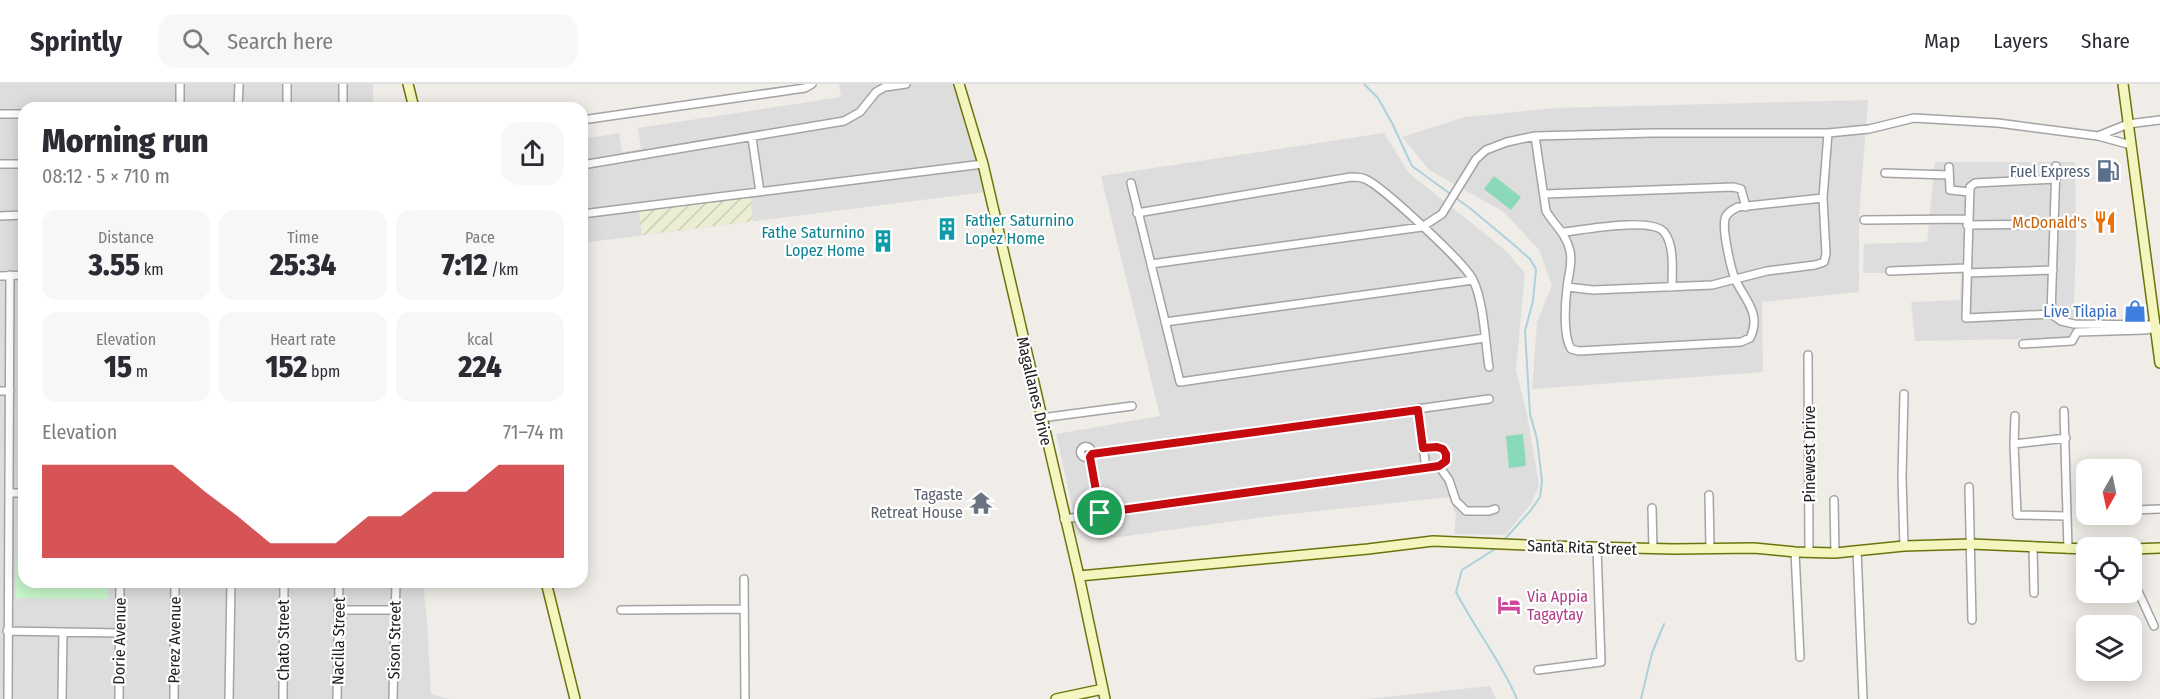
<!DOCTYPE html>
<html lang="en">
<head>
<meta charset="utf-8">
<style>
	:root { --surface:#fff; --page:#f7f7f7; --text:#2b2b33; --muted:#7c7c81; --line:#e1e1e2; --accent:#c50b0f }
	body { margin:0; font-family:"Fira Sans Condensed",sans-serif; background:var(--page); color:var(--text); height:100vh; display:flex; flex-direction:column; font-size:22px; white-space:nowrap }
	* { box-sizing:border-box; margin:0 }
	p { font-size:20px; color:var(--muted) }
	.icon { flex:none; width:33px; height:33px; fill:none; stroke:currentColor; stroke-width:2; stroke-linecap:round; stroke-linejoin:round }
	.map { position:relative; flex:1; overflow:hidden }
	.panel { position:absolute; left:18px; top:18px; width:570px; height:486px; display:flex; flex-direction:column; background:var(--surface); border-radius:18px; box-shadow:0 3px 15px #0003 }
	.panel>* { flex:none }
	.needle { width:39px; rotate:189deg }
	.fabs { position:absolute; left:2076px; top:375px; display:grid; gap:12px }
	.fabs a { display:grid; place-items:center; width:66px; height:66px; border-radius:12px; background:var(--surface); box-shadow:0 3px 15px #0003; font-size:30px }
	.pin { position:absolute; display:grid; place-items:center; width:51px; height:51px; color:#fff; margin:-26px; border:3px solid #fff; border-radius:50%; box-shadow:0 2px 6px #0007 }
	.round { display:grid; place-items:center; flex:none; width:63px; height:63px; border-radius:18px; background:var(--page) }
	.headline { display:flex; align-items:center; justify-content:space-between; height:102px; padding:0 24px }
	h1 { font-size:33px; font-weight:800; line-height:45px }
	.metrics { display:grid; grid-template-columns:repeat(3,1fr); gap:9px; height:102px; padding:6px 24px }
	.metrics div { display:grid; align-content:center; border-radius:15px; background:var(--page); text-align:center }
	.metrics b { font-size:30px; font-weight:800 }
	.metrics small { font-size:16px; font-weight:400 }
	.metrics p { font-size:16px }
	.chart { height:168px; padding:12px 24px }
	.chart p { display:flex; justify-content:space-between }
	.chart svg { width:100%; height:108px; margin-top:6px; fill:var(--accent); opacity:.7 }
	header { display:flex; align-items:center; gap:36px; box-sizing:border-box; height:84px; padding:0 30px; background:var(--surface); border-bottom:2px solid var(--line) }
	header strong { font-size:28px }
	nav { display:flex; gap:33px; margin-inline-start:auto; font-size:21px }
	.search { width:420px; height:54px; background:var(--page); display:flex; align-items:center; gap:15px; box-sizing:border-box; padding:0 21px; border-radius:18px; color:var(--muted); font-size:22px }
	.map>svg:first-child { display:block }
	.residential { fill:#dedddd }
	.farmland { fill:url(#farmland-furrows) }
	.park { fill:#c8f7cb }
	.pitch { fill:#8adaba }
	.lines { fill:none; stroke-linecap:round; stroke-linejoin:round }
	.stream { stroke:#abd1db; stroke-width:2 }
	.street-casing { stroke:#a4a4a4; stroke-width:10 }
	.secondary-casing { stroke:#6a740b; stroke-width:12 }
	.street { stroke:#fff; stroke-width:7 }
	.secondary { stroke:#f5f6bf; stroke-width:9 }
	.route-casing { stroke:#fff; stroke-width:12 }
	.route { stroke:#c50b0f; stroke-width:8 }
	.labels { text-anchor:middle; stroke-width:4.5; stroke-linejoin:round; paint-order:stroke }
	.service-label { font-size:16px; fill:#4e5e75; stroke:#fff; text-anchor:end }
	.culture-label { font-size:16px; fill:#0d838f; stroke:#fff; text-anchor:start }
	.food-label { font-size:16px; fill:#c56008; stroke:#fff; text-anchor:end }
	.shop-label { font-size:16px; fill:#366cbe; stroke:#fff; text-anchor:end }
	.street-label { font-size:16px; fill:#202020; stroke:#fff }
	.worship-label { font-size:16px; fill:#5b616d; stroke:#fff; text-anchor:end }
	.hotel-label { font-size:16px; fill:#b23c85; stroke:#fff; text-anchor:start }
</style>
</head>
<body>
<header>
<strong>Sprintly</strong>
<div class="search"><svg class="icon" aria-label="search" viewBox="0 0 24 24"><circle cx="10" cy="10" r="6"/><path d="M15 15l6 6"/></svg>Search here</div>
<nav><a>Map</a><a>Layers</a><a>Share</a></nav>
</header>
<div class="map">
<svg width="2160" height="615" viewBox="0 0 2160 615">
	<defs>
		<pattern id="farmland-furrows" width="10" height="10" patternUnits="userSpaceOnUse" patternTransform="scale(1.5)"><rect width="10" height="10" fill="#eceed4"/><path d="M-1 1l2-2M0 10L10 0M9 11l2-2" fill="none" stroke="#caccb6"/></pattern>
	</defs>
	<rect width="100%" height="100%" fill="#f0ede8"/>
	<path class="residential" d="M0,0H373V24H24V498H423L427,537L431,610L449,615H0Z
		M839,0H953L985,108L582,159V55L619,49L622,68L641,65L638,44L841,13Z
		M1868,16L1859,133V208L1762,218L1763,288L1532,305L1537,238L1552,201L1539,166L1504,128L1429,86L1402,53L1465,33L1555,24Z
		M1384,49L1409,89L1505,166L1525,189L1516,286L1527,331L1539,401L1531,420L1505,451L1454,450L1456,431L1449,413L1264,433L1098,456L1095,437L1076,440L1056,350L1160,332L1101,92Z
		M1935,78H2075L2076,160L2073,254L1915,257L1911,218L1960,216L1961,189H1863L1864,160L1927,158Z
		M1490,602L1496,615H1367Z"/>
	<path class="farmland" d="M750,112L753,137L642,151L639,127Z"/>
	<path class="park" d="M17,439H24V498H108V515L16,514Z"/>
	<path class="pitch" d="M1494,92L1521,113L1511,126L1484,105Z
		M1523,350L1526,382L1509,384L1506,352Z"/>
	<g class="lines">
		<path class="stream" d="M1364,0L1378,14L1392,39L1412,82L1471,125L1513,160L1530,175L1536,185L1533,217L1525,247L1530,330L1537,355L1542,397L1540,413L1531,426L1504,456
			M1495,465L1462,486L1456,508C1475,545 1501,577 1517,615
			M1641,615L1652,569L1664,540"/>
		<g class="street-casing">
			<path id="street" d="M180,0V24
				M238,24L239,0
				M287,24V0
				M343,24V0
				M0,30H24
				M582,36L805,4L812,0
				M1535,52L1546,127C1555,142 1566,149 1570,167C1573,180 1568,191 1567,204C1565,220 1563,252 1571,265L1579,267L1741,258L1750,254C1762,230 1745,216 1735,195C1731,185 1722,146 1725,135C1726,129 1732,126 1738,123L1823,114
				M2098,52L2128,40L2160,36
				M752,54L760,108
				M0,80H24
				M582,81L844,37L860,28L876,8L885,3L906,0
				M1949,83L1950,106L1970,108
				M1885,89L1949,91
				M2056,95L1975,99L1970,103L1966,234L2051,230L2061,237L2074,240L2154,241
				M1131,99L1180,298L1485,254
				M1545,110L1733,103L1741,105L1746,123
				M1137,129L1351,93C1355,93 1361,93 1365,95C1381,101 1466,180 1473,196C1484,218 1485,258 1489,283
				M582,130L983,80
				M0,132L24,131
				M1864,136L1968,135
				M1967,141L2054,140
				M1564,148C1583,146 1651,133 1664,148C1675,161 1672,188 1672,203
				M1151,180L1422,143L1442,130L1476,75L1486,66L1507,58L1535,52L1652,49H1828L1869,45L1914,34L1998,39L2098,52L2131,61
				M1890,187L1967,184
				M1967,189L2053,186
				M0,192L24,191
				M1567,203L1593,206L1712,201L1767,187L1815,181L1824,178L1826,170L1823,114L1828,49
				M2051,230L2056,82
				M1165,238L1473,196
				M2023,260L2072,257L2077,248L2144,246L2160,244
				M1808,271L1809,468
				M0,307H10
				M1418,326L1426,384
				M2064,327L2068,465
				M2015,332L2014,360L2017,431L2066,432
				M1041,334L1132,322
				M2014,360L2066,354
				M1080.5 368a5.5 5.5 0 1 1 11 0a5.5 5.5 0 1 1-11 0Z
				M1423,364L1437,363L1443,365L1446,370V377L1439,382
				M1092,370L1489,315
				M1090,373L1103,448
				M1969,403L1972,536
				M9,409H24
				M1709,411L1710,464
				M1834,416L1835,469
				M1652,424L1653,465
				M2132,426L2160,425
				M1064,435L1439,382L1449,396L1456,417L1466,427H1489L1495,425
				M1904,462L1902,393L1904,310
				M2033,462L2034,509
				M1857,466L1863,615
				M1795,468L1800,573
				M2132,494L2154,542
				M744,495L745,615
				M338,526H394
				M621,526L744,525
				M7,547L120,549
				M1538,586L1601,578L1597,464
				M8,615L10,191
				M62,615L63,548
				M119,615L120,498
				M174,615L175,498
				M229,615L231,498
				M283,615L284,498
				M337,615L339,498
				M393,615L396,498"/>
		</g>
		<g class="secondary-casing">
			<path id="secondary" d="M408,0L414,24
				M959,0L983,80L1079,492L1105,615
				M2123,0L2160,279
				M2132,465L2160,464
				M1079,492L1368,465L1433,457L1546,462L1674,465L1754,464L1795,468L1835,469L1904,462L1971,460L2086,465
				M546,498L575,615
				M1056,615L1103,605"/>
		</g>
		<use href="#street" class="street"/>
		<use href="#secondary" class="secondary"/>
	</g>
	<g class="lines">
		<g class="route-casing">
			<path id="route" d="M1418,326L1423,364L1437,363L1443,365L1446,370V377L1439,382L1100,429L1090,373L1092,370Z"/>
		</g>
		<use href="#route" class="route"/>
	</g>
	<defs>
		<g id="fuel-bare" transform="scale(1.8)"><path d="M-5.5-6h7V0h2V4h1.3V-2.5L3-4.5l.8-.8L6-3V5H2.5V1h-1V6h-7ZM-4.2-4.7v3.2H.2V-4.7Z" fill="#5c6f8a" stroke="#fff" stroke-width="2.5" paint-order="stroke"/></g>
		<g id="restaurant-bare" transform="scale(1.8)"><path d="M-5-6h1v4h1v-4h1v4h1v-4h1v5L-1.5 .5V6h-2V.5L-5-1ZM5-6V6H3V1.5H1.5Q1.5-4 5-6Z" fill="#e8710a" stroke="#fff" stroke-width="2.5" paint-order="stroke"/></g>
		<g id="building-bare" transform="scale(1.8)"><path d="M-4-6H4V6H1V3H-1V6H-4ZM-2.5-4.3h1.7v1.8h-1.7ZM.8-4.3h1.7v1.8H.8ZM-2.5-1h1.7V.8h-1.7ZM.8-1h1.7V.8H.8Z" fill="#0f9aa8" stroke="#fff" stroke-width="2.5" paint-order="stroke"/></g>
		<g id="shop-bare" transform="scale(1.8)"><path d="M-5-2.5h2.3a2.7 3.5 0 0 1 5.4 0H5L5.5 6h-11ZM-1.5-2.5h3a1.5 2.3 0 0 0-3 0Z" fill="#3f7fe0" stroke="#fff" stroke-width="2.5" paint-order="stroke"/></g>
		<g id="temple-bare" transform="scale(1.8)"><path d="M0-6L5-2H3V0L6.5 2.5H4V6H1.5V3h-3V6H-4V2.5H-6.5L-3 0V-2H-5Z" fill="#6b7280" stroke="#fff" stroke-width="2.5" paint-order="stroke"/></g>
		<g id="hotel-bare" transform="scale(1.8)"><path d="M-6-4.5h1.5V1H6V5H4.5V3h-9V5H-6ZM-4 0a1.8 1.8 0 1 1 3.6 0ZM.5 0V-2.5h3Q6-2.5 6 0Z" fill="#d1479c" stroke="#fff" stroke-width="2.5" paint-order="stroke"/></g>
	</defs>
	<g fill-rule="evenodd">
		<use href="#fuel-bare" x="2108" y="87"/>
		<use href="#restaurant-bare" x="2105" y="138"/>
		<use href="#building-bare" x="947" y="145"/>
		<use href="#building-bare" x="883" y="157"/>
		<use href="#shop-bare" x="2135" y="227"/>
		<use href="#temple-bare" x="981" y="419"/>
		<use href="#hotel-bare" x="1509" y="521"/>
	</g>
	<g class="labels">
		<g class="service-label">
			<text x="2090" y="93">Fuel Express</text>
		</g>
		<g class="culture-label">
			<text x="965" y="142">Father Saturnino<tspan x="965" dy="18">Lopez Home</tspan></text>
			<text x="865" y="154" text-anchor="end">Fathe Saturnino<tspan x="865" dy="18">Lopez Home</tspan></text>
		</g>
		<g class="food-label">
			<text x="2087" y="144">McDonald's</text>
		</g>
		<g class="shop-label">
			<text x="2117" y="233">Live Tilapia</text>
		</g>
		<g class="street-label">
			<text transform="translate(1035 307) rotate(77)" y="6">Magallanes Drive</text>
			<text transform="translate(1809 370) rotate(-90)" y="6">Pinewest Drive</text>
			<text transform="translate(1582 463) rotate(2)" y="6">Santa Rita Street</text>
			<text transform="translate(174 556) rotate(-89)" y="6">Perez Avenue</text>
			<text transform="translate(283 556) rotate(-90)" y="6">Chato Street</text>
			<text transform="translate(394 556) rotate(-89)" y="6">Sison Street</text>
			<text transform="translate(119 557) rotate(-89)" y="6">Dorie Avenue</text>
			<text transform="translate(338 557) rotate(-89)" y="6">Nacilla Street</text>
		</g>
		<g class="worship-label">
			<text x="963" y="416">Tagaste<tspan x="963" dy="18">Retreat House</tspan></text>
		</g>
		<g class="hotel-label">
			<text x="1527" y="518">Via Appia<tspan x="1527" dy="18">Tagaytay</tspan></text>
		</g>
	</g>
</svg>
<div class="fabs">
<a><svg class="needle" viewBox="-14 -14 28 28"><path d="M0-13l5 13h-10z" fill="#e53935"/><path d="M0 13l5-13h-10z" fill="#7c7c81"/></svg></a>
<a><svg class="icon" aria-label="locate" viewBox="0 0 24 24"><circle cx="12" cy="12" r="6"/><path d="M12 2v4M12 18v4M2 12h4M18 12h4"/></svg></a>
<a><svg class="icon" aria-label="layers" viewBox="0 0 24 24"><path d="M12 4l9 5-9 5-9-5zM3 14l9 5 9-5"/></svg></a>
</div>
<div class="pin" style="left:1100px;top:429px;background:#1e9e55"><svg class="icon" aria-label="arrive" viewBox="0 0 24 24"><path d="M6 21V4h12l-3 4 3 4H6"/></svg></div>
<section class="panel">
<div class="headline"><div><h1>Morning run</h1><p>08:12 · 5 × 710 m</p></div><a class="round"><svg class="icon" aria-label="share" viewBox="0 0 24 24"><path d="M12 15V3M7 8l5-5 5 5M5 13v7h14v-7"/></svg></a></div>
<div class="metrics">
<div><p>Distance</p><b>3.55<small> km</small></b></div>
<div><p>Time</p><b>25:34</b></div>
<div><p>Pace</p><b>7:12<small> /km</small></b></div>
</div>
<div class="metrics">
<div><p>Elevation</p><b>15<small> m</small></b></div>
<div><p>Heart rate</p><b>152<small> bpm</small></b></div>
<div><p>kcal</p><b>224</b></div>
</div>
<div class="chart"><p><span>Elevation</span>71–74 m</p>
<svg viewBox="0 0 160 44" preserveAspectRatio="none"><path d="M0 44V6L10 6L20 6L30 6L40 6L50 17L60 27L70 38L80 38L90 38L100 27L110 27L120 17L130 17L140 6L150 6L160 6V44z"/></svg>
</div>
</section>
</div>
</body>
</html>
